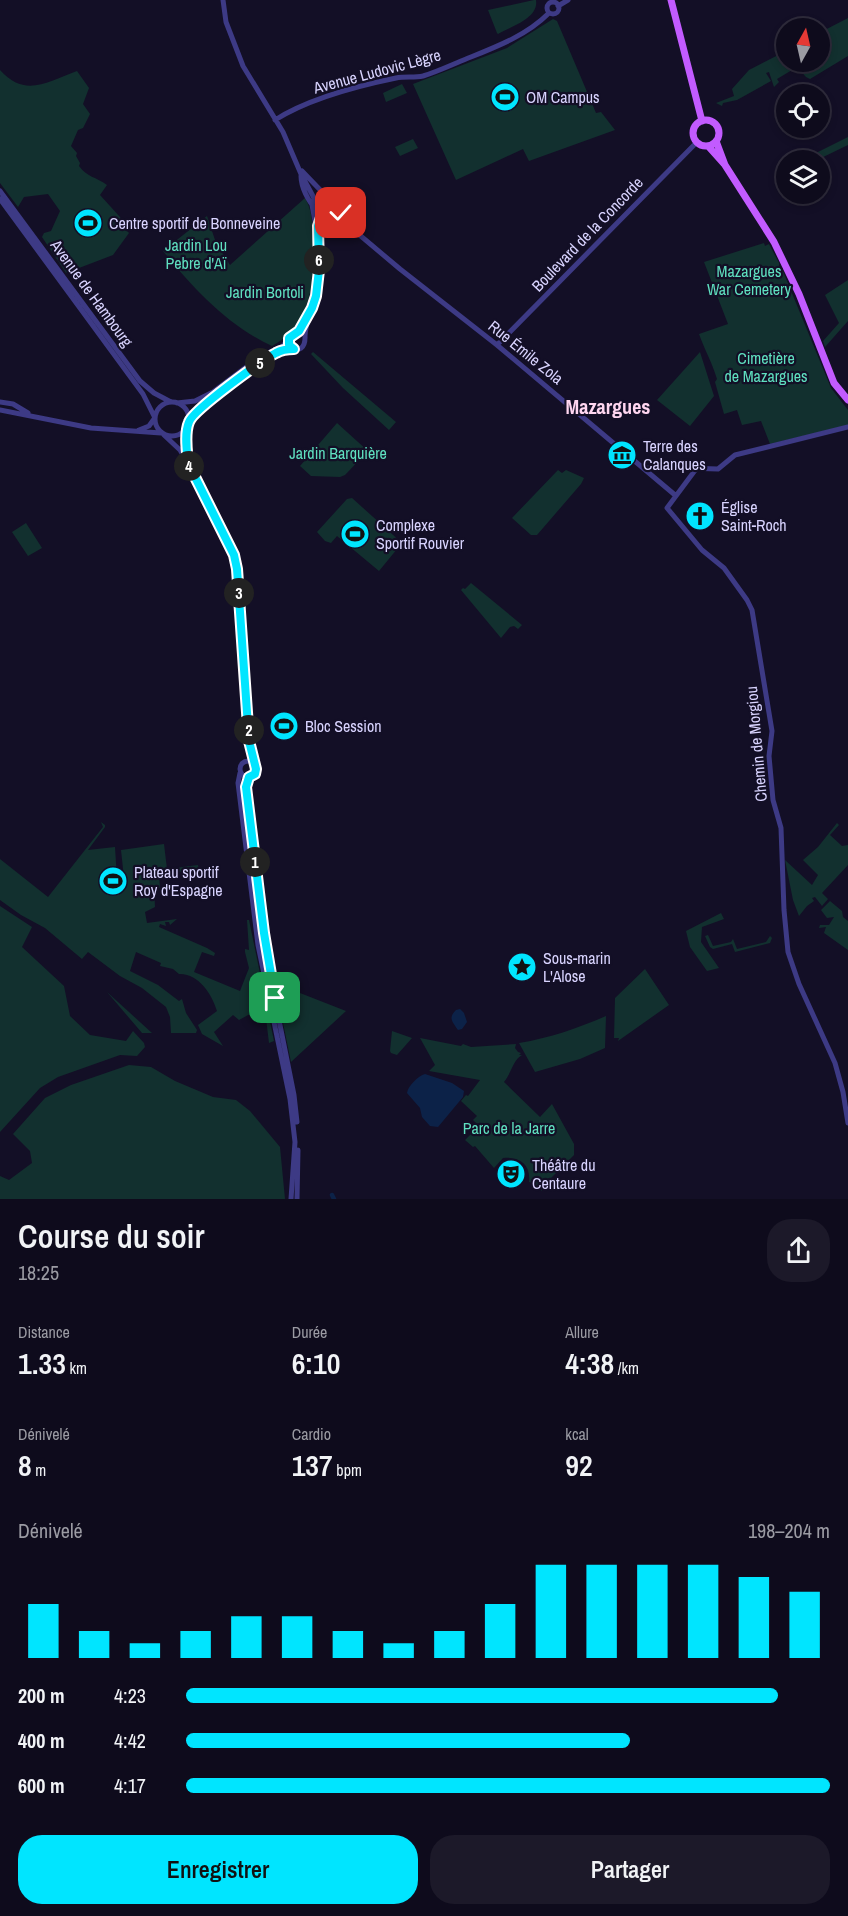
<!DOCTYPE html>
<html lang="fr">
<head>
<meta charset="utf-8">
<style>
	:root { --surface:#0e0b1c; --page:#1c1929; --text:#f1f3f6; --muted:#9b9ba3; --line:#2e2b3b; --accent:#00e5ff }
	body { margin:0; font-family:"Archivo Narrow",sans-serif; background:var(--page); color:var(--text); height:100vh; display:flex; flex-direction:column; font-size:22px; white-space:nowrap }
	* { box-sizing:border-box; margin:0 }
	p { font-size:20px; color:var(--muted) }
	.icon { flex:none; width:33px; height:33px; fill:none; stroke:currentColor; stroke-width:2; stroke-linecap:round; stroke-linejoin:round }
	.map { position:relative; height:1199px; overflow:hidden }
	.sheet { display:flex; flex-direction:column; background:var(--surface); flex:1 }
	.sheet>* { flex:none }
	.needle { width:39px; rotate:8deg }
	.tools { position:absolute; left:776px; top:18px; display:grid; gap:12px }
	.tools a { display:grid; place-items:center; width:54px; height:54px; border-radius:50%; background:var(--surface); box-shadow:0 3px 9px #0003,0 0 0 2px var(--line); font-size:30px }
	.pin { position:absolute; display:grid; place-items:center; width:51px; height:51px; color:#fff; margin:-26px; border-radius:12px; box-shadow:0 3px 9px #0006 }
	.km { position:absolute; width:30px; height:30px; margin:-15px; border-radius:50%; background:#222; color:#fff; font-size:16px; line-height:30px; text-align:center }
	.round { display:grid; place-items:center; flex:none; width:63px; height:63px; border-radius:24px; background:var(--page) }
	.overview { display:flex; align-items:center; justify-content:space-between; height:102px; padding:0 18px }
	h1 { font-size:33px; font-weight:600; line-height:45px }
	.figures { display:grid; grid-template-columns:repeat(3,1fr); gap:9px; height:102px; padding:6px 18px }
	.figures div { display:grid; align-content:center }
	.figures b { font-size:30px; font-weight:600 }
	.figures small { font-size:16px; font-weight:400 }
	.figures p { font-size:16px }
	.chart { height:168px; padding:12px 18px }
	.chart p { display:flex; justify-content:space-between }
	.chart svg { width:100%; height:108px; margin-top:6px; stroke:var(--accent); stroke-width:6 }
	.button { display:flex; gap:12px; margin-top:auto; padding:12px 18px }
	.button a { flex:1; height:69px; border-radius:24px; background:var(--accent); color:#111; font-size:24px; font-weight:600; line-height:69px; text-align:center }
	.button a+a { background:var(--page); color:var(--text) }
	ul { padding:0 18px; list-style:none; font-size:20px }
	li { display:grid; grid-template-columns:96px 72px 1fr; align-items:center; height:45px }
	li i { height:15px; border-radius:8px; background:var(--accent) }
	.map>svg:first-child { display:block }
	.green { fill:#12302f }
	.water { fill:#0c2248 }
	.lines { fill:none; stroke-linecap:round; stroke-linejoin:round }
	.canal { stroke:#0c2248; stroke-width:4.5 }
	.minor { stroke:#3d3a85; stroke-width:5 }
	.major { stroke:#c25bff; stroke-width:7 }
	.route-casing { stroke:#fff; stroke-width:12 }
	.route { stroke:#00e5ff; stroke-width:8 }
	.labels { text-anchor:middle; stroke-width:4.5; stroke-linejoin:round; paint-order:stroke }
	.street-label { font-size:16px; fill:#d9d4ff; stroke:#130f26 }
	.poi-label { font-size:16px; fill:#d9d4ff; stroke:#130f26; text-anchor:start }
	.park-label { font-size:16px; fill:#5fe0c0; stroke:#130f26 }
	.quarter-label { font-size:20px; font-weight:bold; fill:#ffd6f0; stroke:#130f26 }
</style>
</head>
<body>
<div class="map">
<svg width="848" height="1199" viewBox="0 0 848 1199">
	<rect width="100%" height="100%" fill="#130f26"/>
	<path class="green" d="M534,0H536C539,18 512,26 498,34L497,33L488,10Z
		M848,18V56L810,79L806,77L797,67L777,79L779,82L774,87L769,72L766,73L771,81L737,100L723,103L722,106L716,103L734,96L732,89L749,70L786,51V62H819V33Z
		M553,19L557,21L596,113L601,112L615,130L529,161L523,149L456,180L413,84L507,48Z
		M0,70C25,98 47,82 77,71L89,88L83,104L90,114L83,128L78,130L71,146L77,153L76,156L80,163L79,166C87,177 96,177 107,185L100,195L120,217L125,229L129,233L113,255L66,273L42,237L44,233L51,231L60,211L48,194L24,197L18,207L0,183Z
		M402,84L407,93L386,102L383,93Z
		M848,137V145L817,160H802Z
		M413,139L418,148L400,156L395,147Z
		M305,198C312,209 313,226 314,239C315,278 312,325 272,346C228,326 193,288 163,251L207,216L216,243L230,265Z
		M764,243L765,246L769,244L779,263V268L782,269L831,388L848,410V425L770,444L761,421L742,425L737,410L724,414L715,382L717,379C712,362 705,351 699,334L728,324L704,262Z
		M848,280V321L825,347L823,341L839,323L825,295Z
		M313,352L396,422L389,430L343,388L311,354Z
		M700,352L714,396L690,426L657,400Z
		M337,423L368,451L345,475L340,477L311,476L300,466Z
		M558,470L562,473L566,470L584,478L581,484L537,535H531L512,518Z
		M352,498L402,543L379,571L337,536L331,543L325,541L317,532L347,499Z
		M26,523L42,548L28,556L12,532Z
		M471,583L522,625L518,629L514,626L510,627L501,638L461,590L463,588L465,589Z
		M101,822L105,825V827L88,850L115,847L117,879L124,878L121,850L164,844L167,869L198,865L199,870L159,874L160,888H154L155,907L145,912L147,923L177,919L170,925L169,922H165L166,926L160,924L159,927L207,948L215,953L214,956L202,952L194,972L240,991L249,968L245,952V949L249,950L247,920H249L274,1041L269,1043L265,1010L261,1008L239,1020L233,1015L214,1032L223,1046L202,1034L198,1025L217,1011C212,994 198,973 179,974L173,969L160,966L161,963L136,952L130,971L158,985L179,1001L182,999L186,1013L197,1030L196,1033H171L170,1017L166,1007L142,988L120,976L88,952L82,959L45,928L21,915L0,900V859L48,897L103,827Z
		M837,823L839,825L830,835L842,846L848,845V865L822,893L828,899L822,906L815,897L812,898L814,901L807,906L799,916L793,900L785,860L812,885L818,875L803,860L818,847Z
		M830,901L842,911L843,917L848,921V950L824,933L826,927L819,928L820,925H829L834,917L827,918L821,910Z
		M0,906L32,927L22,947L64,986L70,1016L90,1035L126,1041L133,1031L144,1043L145,1047L137,1056L120,1055L58,1077L40,1088L0,1132Z
		M721,913L724,919L702,927L701,942L719,968L707,971L690,947L686,931Z
		M267,934L277,984L346,1011L291,1062L272,969Z
		M708,935L713,946L731,942L733,939L737,949L766,942L770,936L772,938L770,943L735,952L732,944L713,949L710,947L705,936Z
		M645,969L669,1005L618,1041L619,1038H614L615,998Z
		M107,992L152,1033H142Z
		M606,1016L605,1048L580,1059L535,1072L519,1043C550,1038 578,1028 606,1016Z
		M392,1031L412,1038L397,1055L391,1053L390,1051Z
		M420,1038L461,1046L463,1044L471,1047L516,1044L515,1048L518,1052L521,1053L519,1055H522C513,1060 511,1074 504,1082L540,1117L552,1104L574,1144V1155L542,1187V1191L535,1184L529,1182C531,1165 520,1156 503,1158L494,1168L475,1146L473,1147L465,1140L479,1126L473,1120L477,1116L461,1101L466,1095L468,1096L480,1080L429,1071L435,1065Z
		M129,1065L151,1067L175,1081L213,1097L236,1100L250,1111L280,1147L285,1199H0V1176L9,1180L32,1163L30,1151L13,1134L45,1098L71,1085Z"/>
	<path class="water" d="M460,1009L464,1013L467,1022L462,1029L458,1030C452,1021 448,1018 456,1010Z
		M425,1074L452,1083L464,1091L463,1097L438,1127L430,1126L422,1117L420,1108L407,1093C408,1086 418,1076 425,1074Z"/>
	<g class="lines">
		<path class="canal" d="M332,1195L334,1199"/>
		<path class="minor" d="M223,0L226,22L243,66L283,132L301,174L314,198L322,207L337,216L400,269L497,345L675,495
			M547 8a6 6 0 1 1 12 0a6 6 0 1 1-12 0Z
			M558,6L568,0
			M275,120C308,99 357,86 396,78C405,76 414,78 423,76C436,72 449,66 461,61C493,48 525,37 549,13
			M302,171L351,222L356,230
			M301,176C301,187 308,201 316,209H324
			M0,191L140,381L154,393L171,402
			M0,199L143,394L154,416
			M318,225L326,203V197
			M497,345L697,142
			M155 419a17 17 0 1 1 34 0a17 17 0 1 1-34 0Z
			M0,402L13,404L28,413
			M177,403L195,401L213,392L258,358L283,346L291,335L299,331L314,303L318,282L319,242L312,205L314,198
			M0,410L91,428L161,433
			M189,420L205,404L273,355C289,347 306,357 305,336C305,329 308,323 308,316
			M188,426L186,448L188,462
			M139,430L149,426L154,419
			M164,435L180,450L188,463L233,555L238,576L249,741L253,763
			M644,469L653,467L718,469L735,455L848,427
			M696,469L667,508L702,550L724,568L747,600L752,610L772,731L769,756L773,800L781,828L784,910L788,952L799,984L835,1063L843,1092L848,1123
			M240 769a8 8 0 1 1 16 0a8 8 0 1 1-16 0Z
			M240,773L238,783L258,945L290,1099L295,1142L291,1199
			M249,777L246,782L247,797L268,965L294,1095L297,1122
			M297,1199L298,1150"/>
		<path class="major" d="M671,0L702,121
			M693 133a13 13 0 1 1 26 0a13 13 0 1 1-26 0Z
			M716,141L725,165
			M708,146L725,165L774,242L799,294L834,383L848,400"/>
	</g>
	<g class="lines">
		<g class="route-casing">
			<path id="route" d="M275,998L264,933L246,787L249,777L255,774L256,769L249,741L237,569L234,555L188,463C187,451 184,434 189,422C193,410 262,360 276,353C281,350 287,349 294,349L289,345V338L299,331L312,308L316,296L319,270L318,226L326,203V197L341,213"/>
		</g>
		<use href="#route" class="route"/>
	</g>
	<defs>
		<g id="stadium-disc" transform="scale(1.5)"><circle r="9.5" fill="#00e5ff" stroke="#130f26"/><path d="M0-5a6.5 5 0 1 0 0 10a6.5 5 0 1 0 0-10ZM-3.5-1.8h7v3.6h-7Z" fill="#111"/></g>
		<g id="museum-disc" transform="scale(1.5)"><circle r="9.5" fill="#00e5ff" stroke="#130f26"/><path d="M0-6L6-3V-2H-6V-3ZM-5-1h2V3h-2ZM-1-1h2V3h-2ZM3-1h2V3H3ZM-6 4H6V6H-6Z" fill="#111"/></g>
		<g id="church-disc" transform="scale(1.5)"><circle r="9.5" fill="#00e5ff" stroke="#130f26"/><path d="M-1.2-6h2.4v3.5h3.3v2.4h-3.3V6h-2.4V-.1h-3.3v-2.4h3.3Z" fill="#111"/></g>
		<g id="sight-disc" transform="scale(1.5)"><circle r="9.5" fill="#00e5ff" stroke="#130f26"/><path d="M0-6L1.8-2.2L6-1.7L2.9 1.2L3.7 5.4L0 3.3L-3.7 5.4L-2.9 1.2L-6-1.7L-1.8-2.2Z" fill="#111"/></g>
		<g id="theatre-disc" transform="scale(1.5)"><circle r="9.5" fill="#00e5ff" stroke="#130f26"/><path d="M-5-5.5Q0-4 5-5.5V0Q5 5 0 6Q-5 5-5 0ZM-3.3-2.5H-1v1.5H-3.3ZM1-2.5H3.3v1.5H1ZM-2.8 1Q0 5.5 2.8 1Z" fill="#111"/></g>
	</defs>
	<g fill-rule="evenodd">
		<use href="#stadium-disc" x="505" y="97"/>
		<use href="#stadium-disc" x="88" y="223"/>
		<use href="#museum-disc" x="622" y="455"/>
		<use href="#church-disc" x="700" y="516"/>
		<use href="#stadium-disc" x="355" y="534"/>
		<use href="#stadium-disc" x="284" y="726"/>
		<use href="#stadium-disc" x="113" y="881"/>
		<use href="#sight-disc" x="522" y="967"/>
		<use href="#theatre-disc" x="511" y="1174"/>
	</g>
	<g class="labels">
		<g class="street-label">
			<text transform="translate(377 71) rotate(-15)" y="6">Avenue Ludovic Lègre</text>
			<text transform="translate(587 234) rotate(-46)" y="6">Boulevard de la Concorde</text>
			<text transform="translate(92 293) rotate(54)" y="6">Avenue de Hambourg</text>
			<text transform="translate(526 352) rotate(39)" y="6">Rue Émile Zola</text>
			<text transform="translate(756 744) rotate(-95)" y="6">Chemin de Morgiou</text>
		</g>
		<g class="poi-label">
			<text x="526" y="103">OM Campus</text>
			<text x="109" y="229">Centre sportif de Bonneveine</text>
			<text x="643" y="452">Terre des<tspan x="643" dy="18">Calanques</tspan></text>
			<text x="721" y="513">Église<tspan x="721" dy="18">Saint-Roch</tspan></text>
			<text x="376" y="531">Complexe<tspan x="376" dy="18">Sportif Rouvier</tspan></text>
			<text x="305" y="732">Bloc Session</text>
			<text x="134" y="878">Plateau sportif<tspan x="134" dy="18">Roy d'Espagne</tspan></text>
			<text x="543" y="964">Sous-marin<tspan x="543" dy="18">L'Alose</tspan></text>
			<text x="532" y="1171">Théâtre du<tspan x="532" dy="18">Centaure</tspan></text>
		</g>
		<g class="park-label">
			<text x="196" y="251">Jardin Lou<tspan x="196" dy="18">Pebre d'Aï</tspan></text>
			<text x="749" y="277">Mazargues<tspan x="749" dy="18">War Cemetery</tspan></text>
			<text x="265" y="298">Jardin Bortoli</text>
			<text x="766" y="364">Cimetière<tspan x="766" dy="18">de Mazargues</tspan></text>
			<text x="338" y="459">Jardin Barquière</text>
			<text x="509" y="1134">Parc de la Jarre</text>
		</g>
		<g class="quarter-label">
			<text x="608" y="414">Mazargues</text>
		</g>
	</g>
</svg>
<div class="tools">
<a><svg class="needle" viewBox="-14 -14 28 28"><path d="M0-13l5 13h-10z" fill="#e53935"/><path d="M0 13l5-13h-10z" fill="#9b9ba3"/></svg></a>
<a><svg class="icon" aria-label="locate" viewBox="0 0 24 24"><circle cx="12" cy="12" r="6"/><path d="M12 2v4M12 18v4M2 12h4M18 12h4"/></svg></a>
<a><svg class="icon" aria-label="layers" viewBox="0 0 24 24"><path d="M12 4l9 5-9 5-9-5zM3 14l9 5 9-5"/></svg></a>
</div>
<div class="pin" style="left:275px;top:998px;background:#1e9e55"><svg class="icon" aria-label="arrive" viewBox="0 0 24 24"><path d="M6 21V4h12l-3 4 3 4H6"/></svg></div>
<div class="pin" style="left:341px;top:213px;background:#d93025"><svg class="icon" aria-label="check" viewBox="0 0 24 24"><path d="M5 12l5 5 9-10"/></svg></div>
<b class="km" style="left:255px;top:862px">1</b>
<b class="km" style="left:249px;top:730px">2</b>
<b class="km" style="left:239px;top:593px">3</b>
<b class="km" style="left:189px;top:466px">4</b>
<b class="km" style="left:260px;top:363px">5</b>
<b class="km" style="left:319px;top:260px">6</b>
</div>
<section class="sheet">
<div class="overview"><div><h1>Course du soir</h1><p>18:25</p></div><a class="round"><svg class="icon" aria-label="share" viewBox="0 0 24 24"><path d="M12 15V3M7 8l5-5 5 5M5 13v7h14v-7"/></svg></a></div>
<div class="figures">
<div><p>Distance</p><b>1.33<small> km</small></b></div>
<div><p>Durée</p><b>6:10</b></div>
<div><p>Allure</p><b>4:38<small> /km</small></b></div>
</div>
<div class="figures">
<div><p>Dénivelé</p><b>8<small> m</small></b></div>
<div><p>Cardio</p><b>137<small> bpm</small></b></div>
<div><p>kcal</p><b>92</b></div>
</div>
<div class="chart"><p><span>Dénivelé</span>198–204 m</p>
<svg viewBox="0 0 160 44" preserveAspectRatio="none"><path d="M5 44V22M15 44V33M25 44V38M35 44V33M45 44V27M55 44V27M65 44V33M75 44V38M85 44V33M95 44V22M105 44V6M115 44V6M125 44V6M135 44V6M145 44V11M155 44V17"/></svg>
</div>
<ul>
<li><b>200 m</b>4:23<i style="width:92%"></i></li>
<li><b>400 m</b>4:42<i style="width:69%"></i></li>
<li><b>600 m</b>4:17<i style="width:100%"></i></li>
</ul>
<div class="button"><a>Enregistrer</a><a>Partager</a></div>
</section>
</body>
</html>
